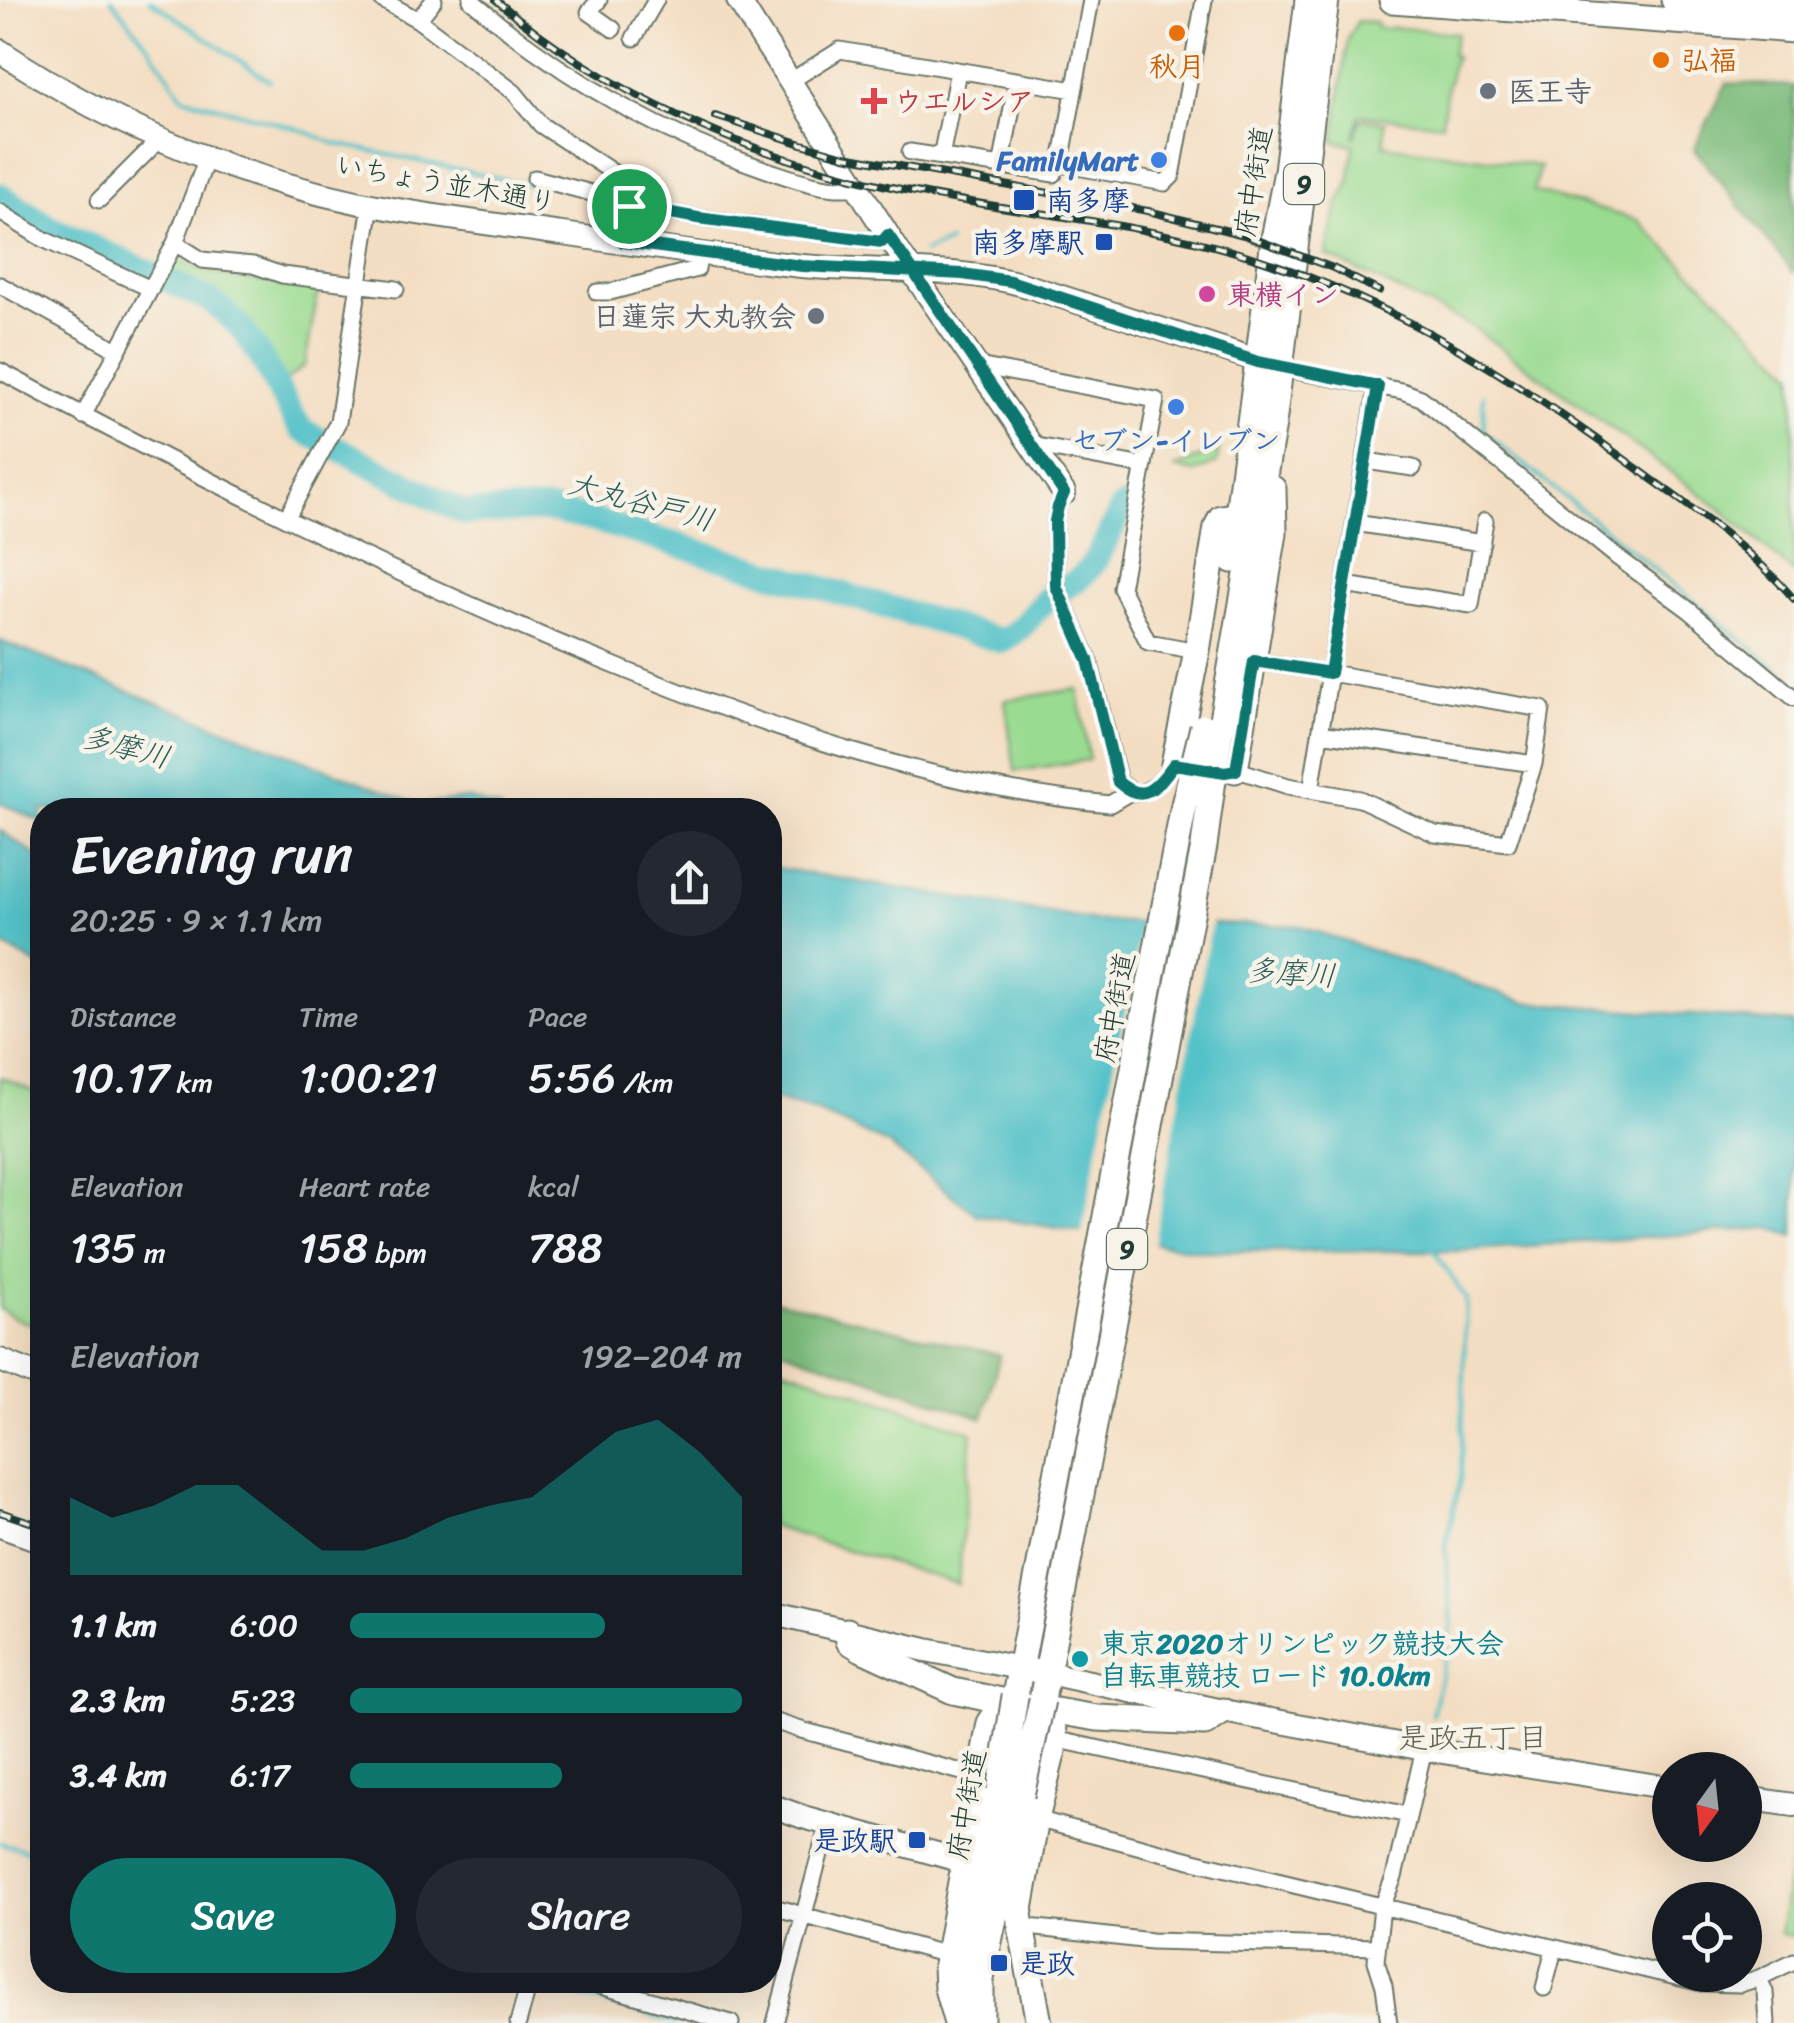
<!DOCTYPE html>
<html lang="en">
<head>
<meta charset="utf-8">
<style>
	:root { --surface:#171b24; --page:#242831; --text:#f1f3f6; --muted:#9ea1a6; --accent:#0f766e }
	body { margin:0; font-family:Sriracha,"Klee One",sans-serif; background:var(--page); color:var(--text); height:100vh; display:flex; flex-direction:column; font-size:38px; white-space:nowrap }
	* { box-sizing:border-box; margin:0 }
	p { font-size:32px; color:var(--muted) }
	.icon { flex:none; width:55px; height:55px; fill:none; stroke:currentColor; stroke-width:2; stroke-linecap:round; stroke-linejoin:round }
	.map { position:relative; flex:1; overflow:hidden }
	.details { position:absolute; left:30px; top:798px; width:752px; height:1195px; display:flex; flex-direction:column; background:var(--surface); border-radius:40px; box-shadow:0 10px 40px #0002 }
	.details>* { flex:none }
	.needle { width:65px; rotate:195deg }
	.tools { position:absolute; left:1652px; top:1752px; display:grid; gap:20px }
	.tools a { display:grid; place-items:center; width:110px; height:110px; border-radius:50%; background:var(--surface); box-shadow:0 10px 40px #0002; font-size:50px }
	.pin { position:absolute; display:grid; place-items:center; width:85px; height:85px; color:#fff; margin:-42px; border:5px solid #fff; border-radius:50%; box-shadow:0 2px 10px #0007 }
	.round { display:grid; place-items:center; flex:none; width:105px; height:105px; border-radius:52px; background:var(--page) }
	.head { display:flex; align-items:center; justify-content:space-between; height:170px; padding:0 40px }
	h1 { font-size:55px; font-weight:600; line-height:75px }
	.figures { display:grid; grid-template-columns:repeat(3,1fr); gap:15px; height:170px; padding:10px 40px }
	.figures div { display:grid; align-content:center }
	.figures b { font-size:42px; font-weight:600 }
	.figures small { font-size:28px; font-weight:400 }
	.figures p { font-size:28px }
	.chart { height:280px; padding:20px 40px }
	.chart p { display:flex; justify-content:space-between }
	.chart svg { width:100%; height:180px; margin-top:10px; fill:var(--accent); opacity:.7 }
	.action { display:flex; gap:20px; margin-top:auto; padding:20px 40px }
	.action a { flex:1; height:115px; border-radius:60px; background:var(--accent); color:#fff; font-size:40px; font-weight:600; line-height:115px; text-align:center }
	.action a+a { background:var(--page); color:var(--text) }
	ul { padding:0 40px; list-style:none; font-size:32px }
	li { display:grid; grid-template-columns:160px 120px 1fr; align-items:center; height:75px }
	li i { height:25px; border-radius:12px; background:var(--accent) }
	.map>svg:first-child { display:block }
	.green { fill:#9adb92; stroke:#5c8c63; stroke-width:2.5 }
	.forest { fill:#7bbb7c; stroke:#4d7c58; stroke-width:2.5 }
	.water { fill:#54c2c9; stroke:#3a807e; stroke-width:2.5 }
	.pier { fill:#f4dec3 }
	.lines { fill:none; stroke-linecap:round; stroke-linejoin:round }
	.stream { stroke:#54c2c9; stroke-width:4 }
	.river { stroke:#54c2c9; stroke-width:25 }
	.street-casing { stroke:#6a7566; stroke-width:19 }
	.secondary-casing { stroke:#6a7566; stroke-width:26 }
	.primary-casing { stroke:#6a7566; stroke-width:29 }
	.street { stroke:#fff; stroke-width:15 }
	.secondary { stroke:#fff; stroke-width:22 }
	.primary { stroke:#fff; stroke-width:25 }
	.rail-casing { stroke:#1f3d34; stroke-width:8 }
	.rail { stroke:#f7f3e8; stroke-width:4; stroke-dasharray:11; stroke-linecap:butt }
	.primary-bridge-casing { stroke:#6a7566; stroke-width:29; stroke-linecap:butt }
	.primary-bridge { stroke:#fff; stroke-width:25 }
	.route-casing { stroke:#fff; stroke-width:20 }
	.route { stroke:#0f766e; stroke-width:12 }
	.food-dot { fill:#e8710a; stroke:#f7f3e8; stroke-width:4 }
	.worship-dot { fill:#6b7280; stroke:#f7f3e8; stroke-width:4 }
	.health-dot { fill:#e0444e; stroke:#f7f3e8; stroke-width:4 }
	.shop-dot { fill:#3f7fe0; stroke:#f7f3e8; stroke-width:4 }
	.transit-dot { fill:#1a4fb4; stroke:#f7f3e8; stroke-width:4 }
	.hotel-dot { fill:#d1479c; stroke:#f7f3e8; stroke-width:4 }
	.culture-dot { fill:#0f9aa8; stroke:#f7f3e8; stroke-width:4 }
	.labels { text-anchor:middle; stroke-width:9; stroke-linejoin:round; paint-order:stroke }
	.shield { fill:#f7f3e8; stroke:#60746a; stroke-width:2.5 }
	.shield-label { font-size:25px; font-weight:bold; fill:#1f3d34 }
	.food-label { font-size:28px; font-weight:bold; fill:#c56008; stroke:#f7f3e8; text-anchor:start }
	.worship-label { font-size:28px; font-weight:bold; fill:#5b616d; stroke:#f7f3e8; text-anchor:start }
	.health-label { font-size:28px; font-weight:bold; fill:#be3a42; stroke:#f7f3e8; text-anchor:start }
	.shop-label { font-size:28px; font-weight:bold; fill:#366cbe; stroke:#f7f3e8; text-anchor:end }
	.street-label { font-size:28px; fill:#1f3d34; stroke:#f7f3e8 }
	.transit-label { font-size:28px; font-weight:bold; fill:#164399; stroke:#f7f3e8; text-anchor:start }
	.hotel-label { font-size:28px; font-weight:bold; fill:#b23c85; stroke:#f7f3e8; text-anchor:start }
	.culture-label { font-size:28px; font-weight:bold; fill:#0d838f; stroke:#f7f3e8; text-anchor:start }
	.water-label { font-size:30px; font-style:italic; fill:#2c5e59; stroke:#f7f3e8 }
	.neighbourhood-label { font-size:30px; fill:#606252; stroke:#f7f3e8 }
</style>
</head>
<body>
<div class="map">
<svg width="1794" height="2023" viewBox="0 0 1794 2023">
	<rect width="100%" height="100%" fill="#f7f3e8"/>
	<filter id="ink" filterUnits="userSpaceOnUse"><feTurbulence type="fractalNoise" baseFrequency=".01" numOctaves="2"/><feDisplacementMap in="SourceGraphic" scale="20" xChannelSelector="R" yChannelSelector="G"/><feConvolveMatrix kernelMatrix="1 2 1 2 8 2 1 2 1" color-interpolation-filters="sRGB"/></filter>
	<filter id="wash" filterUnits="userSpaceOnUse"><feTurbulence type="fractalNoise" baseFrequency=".0048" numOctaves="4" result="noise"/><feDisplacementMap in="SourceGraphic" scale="40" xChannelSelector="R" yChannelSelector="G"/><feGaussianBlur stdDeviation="2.25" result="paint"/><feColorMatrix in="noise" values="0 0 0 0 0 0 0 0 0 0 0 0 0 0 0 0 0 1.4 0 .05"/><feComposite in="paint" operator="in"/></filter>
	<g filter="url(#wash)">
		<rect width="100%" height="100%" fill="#f4dec3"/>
		<path class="green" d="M1358,21L1376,22L1377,28L1389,29L1392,27L1457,33L1451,54L1455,56L1447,87L1442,124L1359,115L1354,139L1361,119L1385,122L1384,145L1540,166L1533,191L1638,220L1794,373V573L1721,509L1473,327L1326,255L1338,205L1349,184L1354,145L1334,142L1348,37Z
			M175,257C218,282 270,281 319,286L305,365L280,385C254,327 224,301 167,275Z
			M1219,448L1217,463L1195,472L1175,468Z
			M1078,689L1089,760L1015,771L1005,700Z
			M0,1077L42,1095V1328L17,1319L0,1309Z
			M770,1363L972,1432L958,1584L770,1526Z
			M1794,1834V1937L1780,1935Z"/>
		<path class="forest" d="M1727,83L1794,86V273L1694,149Z
			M770,1299L1000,1355L983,1418L770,1345Z"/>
		<path class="water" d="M0,641L419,805L468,799L503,810H42V822L0,803Z
			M0,830L42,860V968L0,943Z
			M770,867L1096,921L1300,926L1525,1002L1794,1023V1236L1770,1228L1459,1251H1203L977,1215L889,1145L814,1110L770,1099Z"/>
		<path class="pier" d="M1143,917L1173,918L1112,1241L1081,1237Z
			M1181,918L1212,919L1153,1248L1118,1242Z"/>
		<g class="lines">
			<path class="stream" d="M112,0L148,45L183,97L299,129L333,143L536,186
				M150,0L270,81
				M923,253L949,242
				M1483,395L1484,432L1794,682
				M1432,1715L1452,1625L1445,1548L1461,1476L1466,1299L1433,1249
				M0,1843L42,1854
				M545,1983L554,1989L677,2023"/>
			<path class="river" d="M0,195L49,227L209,300C220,308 230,316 239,326C265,357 279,397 302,430L464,513L547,510L590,519L1002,641C1022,630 1028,619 1043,603C1053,591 1071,587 1082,576C1102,558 1110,529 1123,507"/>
		</g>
	</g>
	<g filter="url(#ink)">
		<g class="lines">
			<g class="street-casing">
				<path id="street" d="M382,0L418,20L514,92L541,125L629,183C632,202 626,224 623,242
					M471,0C559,76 657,133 767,170C794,179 827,192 856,187
					M599,0L589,12L613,29
					M1091,0L1062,157L1066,165L1165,183L1172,176L1204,0
					M418,20L434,0
					M634,38L656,0
					M789,82L840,50L1074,90
					M910,152L1054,174
					M941,157L958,71
					M1001,167L1017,81
					M535,178L651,209L698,218L882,242L888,235
					M99,200L160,139
					M0,212L43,239L151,289
					M175,243L202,260L253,265L282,275L396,289
					M0,285L117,350
					M597,292H610L697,269L700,253
					M978,366L1156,400L1121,588L1148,642L1197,651
					M1280,368L1402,391L1421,398L1617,557L1689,610L1794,698
					M0,371C199,477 399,579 608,663C766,728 939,788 1110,804L1130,792
					M83,416L175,243L207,158
					M1032,445L1143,466
					M1366,461L1413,468
					M1064,493L1058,507L1055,521L1056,586L1089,660L1119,782L1135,793C1155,792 1162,779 1174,764H1182
					M286,519L338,422L371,204
					M1355,523L1482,543
					M1345,585L1471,605L1485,521
					M1253,661L1330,673L1311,790
					M1320,733L1534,764
					M1229,772L1241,771L1288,786L1360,799L1435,834L1508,843L1534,764L1542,709L1330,673L1377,386
					M770,1720L801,1730L981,1777
					M1054,1739L1408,1815
					M1036,1819L1194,1861L1701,1983L1740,1984L1759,1978L1794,1961
					M770,1906L947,1955
					M1020,1926L1151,1941L1377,1947
					M1759,1978L1765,1992L1767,2023
					M580,1980L731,2023
					M1544,1988L1554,1949
					M518,2023L530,1980
					M775,2023L828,1824
					M1389,2023L1384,1986L1376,1961L1382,1907L1394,1877L1424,1749"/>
			</g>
			<g class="secondary-casing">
				<path id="secondary" d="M738,0L900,254L1064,493
					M0,51C119,131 256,186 398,210C452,219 507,226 562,234C642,245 722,258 802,266C877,273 955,265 1028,286L1275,366
					M0,1360L42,1377
					M0,1526L42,1541
					M770,1613L926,1650L1062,1676L1223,1711L1424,1749L1670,1788
					M1745,1798L1794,1805
					M770,1805L803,1817L966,1862"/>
			</g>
			<g class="primary-casing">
				<path id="primary" d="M1392,0L1794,30
					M1674,0L1794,8
					M1232,560L1274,239L1287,171L1308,0
					M1220,731L1273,424L1326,0
					M1174,764L1197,651L1217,527L1221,518L1239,515
					M1235,770L1274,533L1273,489
					M847,1631L849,1641L862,1649L953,1691L1016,1704
					M1015,1696L1184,805
					M1042,1700L1204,846L1209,808
					M1038,1708L1097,1718L1205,1723L1223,1711
					M960,2008L963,1976L1000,1791
					M957,2023L947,1988L946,1965L990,1723L999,1710L1016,1704L1038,1708L1046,1716L1054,1732V1746L1036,1819L1019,1915L1039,2023
					M981,2023V1978L1021,1795"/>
			</g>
			<use href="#street" class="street"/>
			<use href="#secondary" class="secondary"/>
			<use href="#primary" class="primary"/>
			<g class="rail-casing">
				<path id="rail" d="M496,0C606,94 746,155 887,186C1005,213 1127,219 1242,254C1396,300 1523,384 1650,478C1701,515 1753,551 1794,599
					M715,116L802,144L845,156L1148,211L1244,235L1333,268L1379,291
					M0,1512L42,1526
					M770,1775L772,1776"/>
			</g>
			<use href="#rail" class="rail"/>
			<g class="primary-bridge-casing">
				<path id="primary-bridge" d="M1184,805L1203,727
					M1209,808L1220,731
					M1000,1791L1015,1696
					M1021,1795L1042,1700"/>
			</g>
			<use href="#primary-bridge" class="primary-bridge"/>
		</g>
	</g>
	<g class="lines" filter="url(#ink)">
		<g class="route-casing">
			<path id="route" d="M629,206L623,242L802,266L963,274L1010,281L1258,362L1378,386L1330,673L1254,661L1236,770L1225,772L1174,764C1158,785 1145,806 1118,782L1088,660L1056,586L1055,521L1058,507L1064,493L913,271L888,235L882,242L698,218L650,209L629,202V206"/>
		</g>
		<use href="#route" class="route"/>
	</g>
	<g class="food-dot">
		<circle cx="1177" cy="33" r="10"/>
		<circle cx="1661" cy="60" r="10"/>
	</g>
	<g class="worship-dot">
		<circle cx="1488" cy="91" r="10"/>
		<circle cx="816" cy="316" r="10"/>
	</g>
	<path class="health-dot" d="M869 86h10v10h10v10h-10v10h-10v-10h-10v-10h10z"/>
	<g class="shop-dot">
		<circle cx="1159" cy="160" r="10"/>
		<circle cx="1176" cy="407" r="10"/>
	</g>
	<g class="transit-dot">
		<rect x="1012" y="188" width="24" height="24" rx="5"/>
		<rect x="1094" y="232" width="20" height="20" rx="5"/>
		<rect x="907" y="1830" width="20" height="20" rx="5"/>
		<rect x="989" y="1953" width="20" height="20" rx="5"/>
	</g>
	<circle class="hotel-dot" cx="1207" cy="294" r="10"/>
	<circle class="culture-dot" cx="1080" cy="1659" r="10"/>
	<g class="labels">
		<g class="shield">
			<rect x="1284" y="164" width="40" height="40" rx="8"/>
			<rect x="1107" y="1229" width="40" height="40" rx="8"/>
		</g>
		<g class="shield-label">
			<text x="1304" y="193">9</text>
			<text x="1127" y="1258">9</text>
		</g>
		<g class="food-label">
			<text x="1681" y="70">弘福</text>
			<text x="1177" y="76" text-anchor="middle">秋月</text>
		</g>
		<g class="worship-label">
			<text x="1508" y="101">医王寺</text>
			<text x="796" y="326" text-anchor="end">日蓮宗 大丸教会</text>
		</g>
		<g class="health-label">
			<text x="894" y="111">ウエルシア</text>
		</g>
		<g class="shop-label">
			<text x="1139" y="170">FamilyMart</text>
			<text x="1176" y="450" text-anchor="middle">セブン-イレブン</text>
		</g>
		<g class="street-label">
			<text transform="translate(1253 181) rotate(-81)" y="10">府中街道</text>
			<text transform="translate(446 183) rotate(10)" y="10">いちょう並木通り</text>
			<text transform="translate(1114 1007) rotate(-79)" y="10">府中街道</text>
			<text transform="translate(966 1804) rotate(-80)" y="10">府中街道</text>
		</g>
		<g class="transit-label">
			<text x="1046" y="210">南多摩</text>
			<text x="1084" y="252" text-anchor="end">南多摩駅</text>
			<text x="897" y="1850" text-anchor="end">是政駅</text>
			<text x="1019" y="1973">是政</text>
		</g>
		<g class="hotel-label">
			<text x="1227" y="304">東横イン</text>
		</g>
		<g class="culture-label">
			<text x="1100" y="1653">東京2020オリンピック競技大会<tspan x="1100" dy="32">自転車競技 ロード 10.0km</tspan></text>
		</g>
		<g class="water-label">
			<text transform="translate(641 502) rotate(15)" y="10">大丸谷戸川</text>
			<text transform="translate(126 747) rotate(15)" y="10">多摩川</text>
			<text transform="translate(1291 973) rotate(4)" y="10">多摩川</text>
		</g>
		<g class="neighbourhood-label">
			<text x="1473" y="1748">是政五丁目</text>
		</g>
	</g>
</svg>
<div class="tools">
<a><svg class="needle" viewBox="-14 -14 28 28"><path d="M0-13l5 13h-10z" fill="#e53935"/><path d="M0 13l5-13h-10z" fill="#9ea1a6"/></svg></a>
<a><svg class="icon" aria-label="locate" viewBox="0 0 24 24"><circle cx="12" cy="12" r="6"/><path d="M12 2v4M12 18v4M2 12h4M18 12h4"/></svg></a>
</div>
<div class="pin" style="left:629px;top:206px;background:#1e9e55"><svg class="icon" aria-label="arrive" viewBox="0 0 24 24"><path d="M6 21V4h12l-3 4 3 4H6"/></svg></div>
<section class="details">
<div class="head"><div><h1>Evening run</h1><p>20:25 · 9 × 1.1 km</p></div><a class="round"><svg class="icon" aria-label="share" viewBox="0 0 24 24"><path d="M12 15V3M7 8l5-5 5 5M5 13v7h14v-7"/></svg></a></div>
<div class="figures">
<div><p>Distance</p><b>10.17<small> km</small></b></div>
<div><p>Time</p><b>1:00:21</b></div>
<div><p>Pace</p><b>5:56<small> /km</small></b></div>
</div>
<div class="figures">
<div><p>Elevation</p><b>135<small> m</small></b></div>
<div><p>Heart rate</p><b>158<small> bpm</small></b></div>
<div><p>kcal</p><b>788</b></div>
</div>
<div class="chart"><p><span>Elevation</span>192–204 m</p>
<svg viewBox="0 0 160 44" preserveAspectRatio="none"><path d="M0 44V25L10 30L20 27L30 22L40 22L50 30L60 38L70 38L80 35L90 30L100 27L110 25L120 17L130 9L140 6L150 14L160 25V44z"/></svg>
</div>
<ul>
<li><b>1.1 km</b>6:00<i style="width:65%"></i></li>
<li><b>2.3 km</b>5:23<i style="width:100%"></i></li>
<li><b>3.4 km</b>6:17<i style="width:54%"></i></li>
</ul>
<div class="action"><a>Save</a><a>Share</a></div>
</section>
</div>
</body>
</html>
